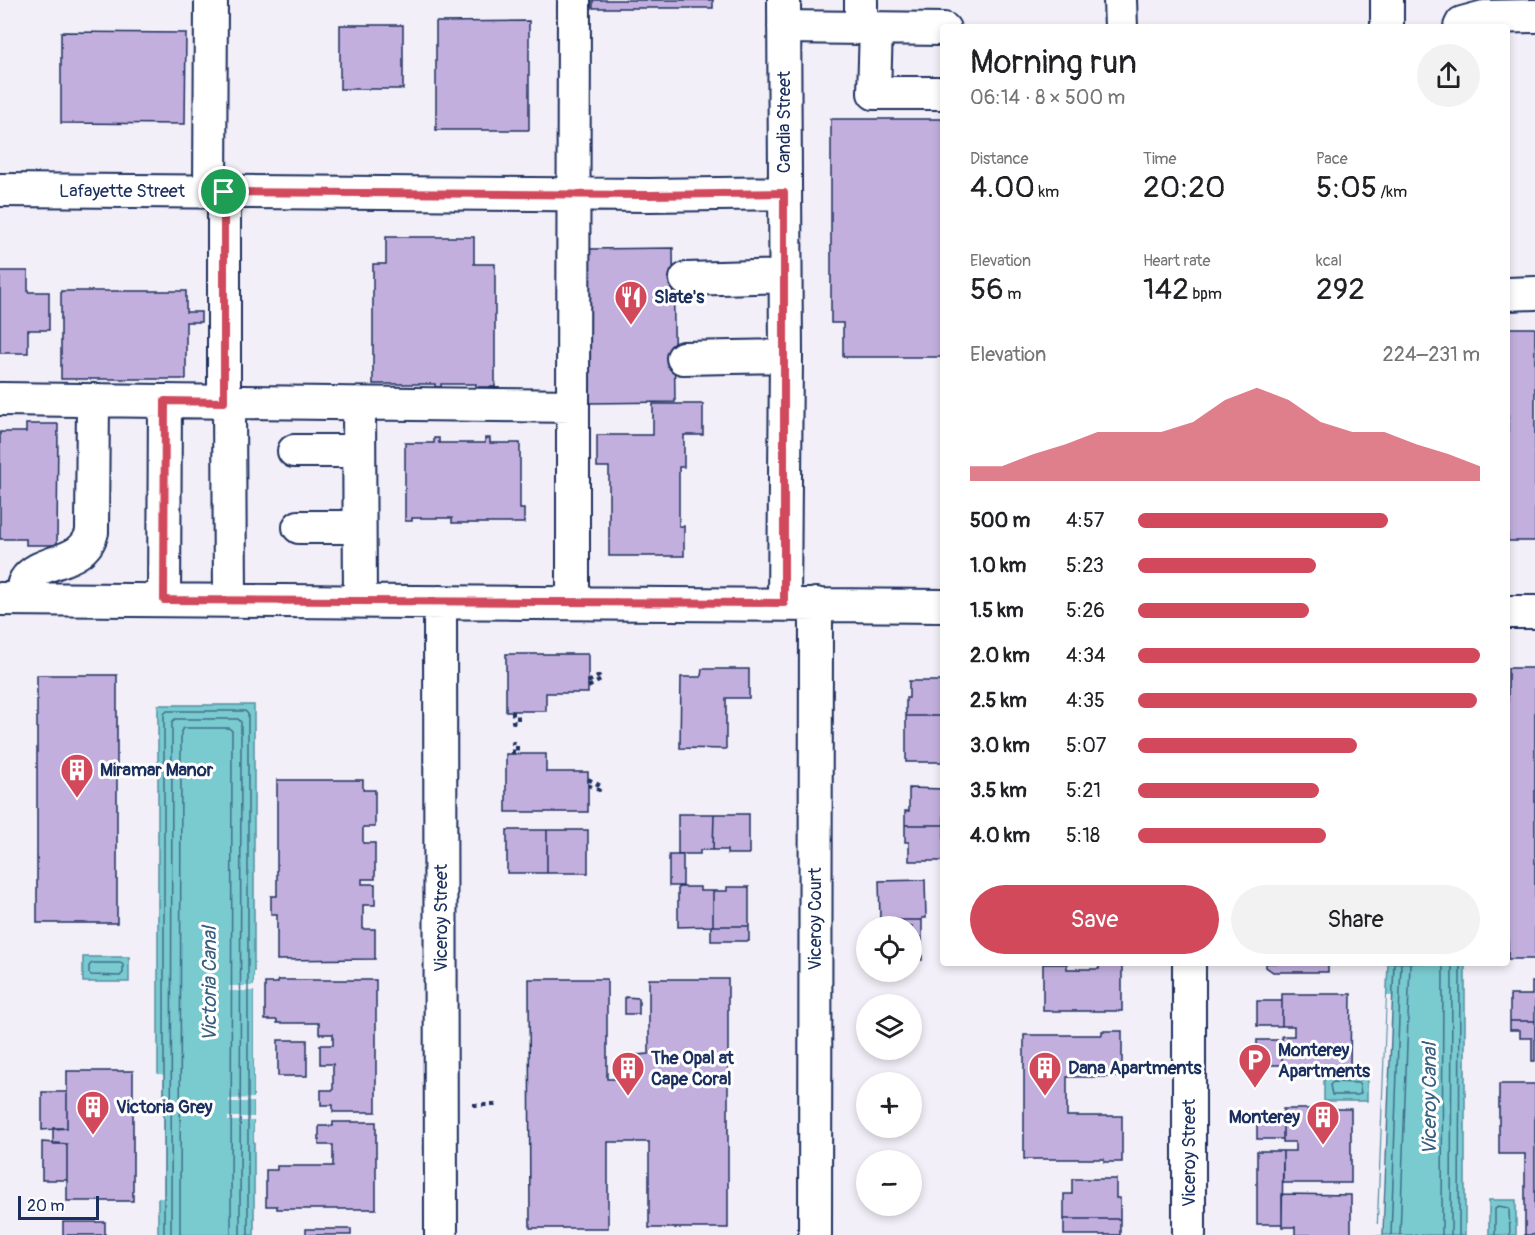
<!DOCTYPE html>
<html lang="en">
<head>
<meta charset="utf-8">
<style>
	:root { --surface:#fff; --page:#f2f2f2; --text:#202124; --muted:#757577; --accent:#d1495b }
	body { margin:0; font-family:Pangolin,sans-serif; background:var(--page); color:var(--text); height:100vh; display:flex; flex-direction:column; font-size:22px; white-space:nowrap }
	* { box-sizing:border-box; margin:0 }
	p { font-size:20px; color:var(--muted) }
	.icon { flex:none; width:33px; height:33px; fill:none; stroke:currentColor; stroke-width:2; stroke-linecap:round; stroke-linejoin:round }
	.map { position:relative; flex:1; overflow:hidden }
	.details { position:absolute; left:940px; top:24px; width:570px; height:942px; display:flex; flex-direction:column; background:var(--surface); border-radius:6px; box-shadow:0 3px 9px #0003 }
	.details>* { flex:none }
	.buttons { position:absolute; left:856px; top:916px; display:grid; gap:12px }
	.buttons a { display:grid; place-items:center; width:66px; height:66px; border-radius:50%; background:var(--surface); box-shadow:0 3px 9px #0003; font-size:30px }
	.scale { position:absolute; left:18px; bottom:15px; width:81px; box-sizing:border-box; padding-left:6px; border:3px solid #1b2f5e; border-top:0; font-size:16px; line-height:21px; white-space:nowrap; color:#1b2f5e; -webkit-text-stroke:4px #fff; paint-order:stroke }
	.pin { position:absolute; display:grid; place-items:center; width:51px; height:51px; color:#fff; margin:-26px; border:3px solid #fff; border-radius:50%; box-shadow:0 2px 6px #0007 }
	.round { display:grid; place-items:center; flex:none; width:63px; height:63px; border-radius:32px; background:var(--page) }
	.overview { display:flex; align-items:center; justify-content:space-between; height:102px; padding:0 30px }
	h1 { font-size:33px; font-weight:600; line-height:45px }
	.figures { display:grid; grid-template-columns:repeat(3,1fr); gap:9px; height:102px; padding:6px 30px }
	.figures div { display:grid; align-content:center }
	.figures b { font-size:30px; font-weight:600 }
	.figures small { font-size:16px; font-weight:400 }
	.figures p { font-size:16px }
	.chart { height:168px; padding:12px 30px }
	.chart p { display:flex; justify-content:space-between }
	.chart svg { width:100%; height:108px; margin-top:6px; fill:var(--accent); opacity:.7 }
	.primary-button { display:flex; gap:12px; margin-top:auto; padding:12px 30px }
	.primary-button a { flex:1; height:69px; border-radius:36px; background:var(--accent); color:#fff; font-size:24px; font-weight:600; line-height:69px; text-align:center }
	.primary-button a+a { background:var(--page); color:var(--text) }
	ul { padding:0 30px; list-style:none; font-size:20px }
	li { display:grid; grid-template-columns:96px 72px 1fr; align-items:center; height:45px }
	li i { height:15px; border-radius:8px; background:var(--accent) }
	.map>svg:first-child { display:block }
	.water { fill:#7acbd0; stroke:#548da2; stroke-width:1.5 }
	.pier { fill:#f3eff8 }
	.lines { fill:none; stroke-linecap:round; stroke-linejoin:round }
	.shore { stroke:#416d8c; stroke-width:1.5 }
	.building { fill:#c2afde; stroke:#1b2f5e; stroke-width:1.5 }
	.minor-casing { stroke:#1b2f5e; stroke-width:36 }
	.path { stroke:#1b2f5e; stroke-width:4; stroke-dasharray:4.5 4.5; stroke-linecap:butt }
	.minor { stroke:#fff; stroke-width:32 }
	.route-casing { stroke:#fff; stroke-width:12 }
	.route { stroke:#d1495b; stroke-width:8 }
	.labels { text-anchor:middle; stroke-width:6; stroke-linejoin:round; paint-order:stroke }
	.street-label { font-size:18px; fill:#1b2f5e; stroke:#fff }
	.poi-label { font-size:18px; font-weight:bold; fill:#1b2f5e; stroke:#fff; text-anchor:start }
	.water-label { font-size:20px; font-style:italic; fill:#385e80; stroke:#fff }
</style>
</head>
<body>
<div class="map">
<svg width="1535" height="1235" viewBox="0 0 1535 1235">
	<rect width="100%" height="100%" fill="#f3eff8"/>
	<filter id="ink" filterUnits="userSpaceOnUse"><feTurbulence type="fractalNoise" baseFrequency=".0167" numOctaves="2"/><feDisplacementMap in="SourceGraphic" scale="12" xChannelSelector="R" yChannelSelector="G"/><feConvolveMatrix kernelMatrix="1 2 1 2 8 2 1 2 1" color-interpolation-filters="sRGB"/></filter>
	<g filter="url(#ink)">
		<path class="water" d="M158,705H254V1235H158Z
			M83,957H129V982H83Z
			M1388,963H1465V1235H1377Z
			M1324,1076L1367,1077V1101H1324Z
			M1489,1200H1516V1235H1489Z"/>
		<path class="pier" d="M254,972H257V1141H254V1121H228V1117H254V1102H229V1099L254,1098V991H229V986H254Z
			M1387,996H1393L1384,1235H1374L1375,1224H1378Z
			M155,1073L164,1075V1198H155Z"/>
		<g class="lines">
			<path class="shore" d="M92,963H121L123,965V973L120,976L91,975L89,973V966Z
				M1333,1082L1359,1083L1361,1093L1358,1095H1332L1330,1085Z
				M164,1235V714L167,711H245L248,714V1235
				M171,1235L172,722L175,719H238L241,722L240,1235
				M180,1235L181,731L184,728H229L232,731L231,1235
				M1383,1235L1394,963
				M1391,1235L1401,963
				M1400,1235L1410,963
				M1442,1235L1443,963
				M1451,1235L1452,963
				M1459,1235L1460,963
				M1495,1235V1209L1498,1206L1509,1208L1510,1235"/>
		</g>
		<path class="building" d="M593,0H713V8H593Z
			M529,21V130H436V22Z
			M340,25H403V89H340Z
			M61,32L186,33L185,124L61,123Z
			M831,119H944V357H843V323H831Z
			M386,237H474V264H495V387H476V384H441V387H435V384H373V264H386Z
			M673,248L675,402L589,403L588,249Z
			M0,271H28V292H49V330H28V353H0Z
			M61,291H186V312H201V322H186V379H61Z
			M1508,328H1535V541H1508Z
			M653,404H703V435H684V467H679V526H684V556H609V467H597V435H653Z
			M26,424H58L57,545H26V539H0V432H26Z
			M434,438H439V443H485V438H490V443H520V509H524V523H452V518H412V521H405V443H434Z
			M506,654H588V693H546V711H506Z
			M1508,668H1535V959H1508Z
			M702,669H749V698H726V749L680,748L681,677H701Z
			M37,675H117V923H37Z
			M909,681H944V716H906V698H909Z
			M906,716H944V762H906Z
			M506,754H546V772H588V812H506Z
			M277,780H363V790H375V827H363V843H375V879H362V884H375V905H363V929H375V959L277,960V914H271V896H277Z
			M909,788L944,789V825H905V811H909Z
			M678,814H714L713,850H700V854H678Z
			M714,814H749V854H727V850H713Z
			M905,825H944V861H909V842H905Z
			M507,830H547V873H507Z
			M547,830H588V873H547Z
			M669,855H683V886H669Z
			M925,880L926,918H922V920H880L879,881Z
			M678,887H700V891H713V926L678,927Z
			M727,887H749V926H713V891H727Z
			M880,920H922V960H912V927H880Z
			M711,926H749V941H711Z
			M1266,963H1328V972H1273L1266,967Z
			M1043,964H1067V969H1099V964H1122V1011H1043Z
			M529,979H607V1079H615V1077H623V1056L649,1054V979H728V1228H649V1142H608V1228H530Z
			M278,980H376V1112H333V1105H321V1090H333V1064H320V1045H333V1034H319V1023H277V1020H265V983H278Z
			M1532,982H1535V1021H1510V995H1532Z
			M1282,994H1351L1350,1069L1282,1068V1036H1294V1026H1282Z
			M625,997L639,998V1014H625Z
			M1257,1001H1282V1026H1257Z
			M1510,1021H1535V1061H1532V1038H1520V1030H1510Z
			M1102,1031H1122V1077H1067V1116H1122V1162H1104V1159H1024V1035H1102Z
			M278,1040H307V1076H278Z
			M1257,1040H1282V1065H1257Z
			M67,1071H133V1201H67V1144H53V1128H67Z
			M1499,1084H1535V1235H1525V1154H1499Z
			M42,1092H67V1128L42,1130Z
			M1283,1109H1351V1183H1283V1151H1295V1142H1283Z
			M1283,1113V1139H1257V1114Z
			M333,1122H376V1209H277V1206H266V1170H277V1166H333V1145H319V1126H333Z
			M42,1142L67,1144V1180H42Z
			M1257,1151H1283L1282,1224H1257Z
			M1072,1179H1116V1198H1120V1219H1064V1194H1072Z
			M1282,1194L1351,1195V1235H1295V1227H1282Z
			M1064,1219H1120V1235H1064Z
			M63,1222H105V1235H63Z
			M306,1229H351V1235H306Z"/>
		<g class="lines">
			<g class="minor-casing">
				<path id="minor" d="M1120,0L1121,27
					M784,27L944,29
					M1387,27V0
					M1460,27L1462,23L1484,17L1535,16
					M861,28V0
					M876,28L874,93H944
					M0,190L649,195L785,193
					M210,192L211,0
					M224,192V402
					M686,279L785,276
					M1508,294L1535,293
					M683,358L786,356
					M0,399L573,406L574,0
					M229,402L230,600
					M359,404L360,601
					M294,451H359
					M299,527H359
					M0,599L944,606
					M22,599C22,593 22,586 25,581C39,558 84,566 92,532L93,400
					M164,600L165,401
					M440,602L441,1235
					M573,603V406
					M784,603L786,356L784,0
					M1508,612H1535
					M1189,963V1235
					M815,1235L816,604"/>
			</g>
			<path class="path" d="M588,682L599,676L601,680L588,687
				M513,711V722H518V711
				M513,754V743H517V754
				M588,779L601,786L599,790L588,785
				M473,1105H499"/>
			<use href="#minor" class="minor"/>
		</g>
	</g>
	<g class="lines" filter="url(#ink)">
		<g class="route-casing">
			<path id="route" d="M224,192L649,195L784,193V603L164,600L165,401L224,402Z"/>
		</g>
		<use href="#route" class="route"/>
	</g>
	<defs>
		<g id="restaurant-pin" transform="scale(1.725)"><path d="M0 17L-7.5 6A9.5 9.5 0 1 1 7.5 6Z" fill="#d1495b" stroke="#fff"/><path d="M-5-6h1v4h1v-4h1v4h1v-4h1v5L-1.5 .5V6h-2V.5L-5-1ZM5-6V6H3V1.5H1.5Q1.5-4 5-6Z" fill="#fff"/></g>
		<g id="building-pin" transform="scale(1.725)"><path d="M0 17L-7.5 6A9.5 9.5 0 1 1 7.5 6Z" fill="#d1495b" stroke="#fff"/><path d="M-4-6H4V6H1V3H-1V6H-4ZM-2.5-4.3h1.7v1.8h-1.7ZM.8-4.3h1.7v1.8H.8ZM-2.5-1h1.7V.8h-1.7ZM.8-1h1.7V.8H.8Z" fill="#fff"/></g>
		<g id="parking-pin" transform="scale(1.725)"><path d="M0 17L-7.5 6A9.5 9.5 0 1 1 7.5 6Z" fill="#d1495b" stroke="#fff"/><path d="M-3.5-5.5H1a3.5 3.5 0 0 1 0 7H-1V5.5H-3.5ZM-1-3.4V-.6H.8a1.4 1.4 0 0 0 0-2.8Z" fill="#fff"/></g>
	</defs>
	<g fill-rule="evenodd">
		<use href="#restaurant-pin" x="631" y="297"/>
		<use href="#building-pin" x="77" y="770"/>
		<use href="#parking-pin" x="1255" y="1060"/>
		<use href="#building-pin" x="628" y="1068"/>
		<use href="#building-pin" x="1045" y="1068"/>
		<use href="#building-pin" x="93" y="1107"/>
		<use href="#building-pin" x="1323" y="1117"/>
	</g>
	<g class="labels">
		<g class="street-label">
			<text transform="translate(784 122) rotate(-90)" y="6">Candia Street</text>
			<text x="122" y="197">Lafayette Street</text>
			<text transform="translate(441 918) rotate(-90)" y="6">Viceroy Street</text>
			<text transform="translate(815 919) rotate(-90)" y="6">Viceroy Court</text>
			<text transform="translate(1189 1153) rotate(-90)" y="6">Viceroy Street</text>
		</g>
		<g class="poi-label">
			<text x="654" y="303">Slate's</text>
			<text x="100" y="776">Miramar Manor</text>
			<text x="1278" y="1056">Monterey<tspan x="1278" dy="21">Apartments</tspan></text>
			<text x="651" y="1064">The Opal at<tspan x="651" dy="21">Cape Coral</tspan></text>
			<text x="1068" y="1074">Dana Apartments</text>
			<text x="116" y="1113">Victoria Grey</text>
			<text x="1300" y="1123" text-anchor="end">Monterey</text>
		</g>
		<g class="water-label">
			<text transform="translate(209 984) rotate(-90)" y="7">Victoria Canal</text>
			<text transform="translate(1429 1099) rotate(-90)" y="7">Viceroy Canal</text>
		</g>
	</g>
</svg>
<div class="buttons">
<a><svg class="icon" aria-label="locate" viewBox="0 0 24 24"><circle cx="12" cy="12" r="6"/><path d="M12 2v4M12 18v4M2 12h4M18 12h4"/></svg></a>
<a><svg class="icon" aria-label="layers" viewBox="0 0 24 24"><path d="M12 4l9 5-9 5-9-5zM3 14l9 5 9-5"/></svg></a>
<a>+</a>
<a>−</a>
</div>
<div class="scale">20 m</div>
<div class="pin" style="left:224px;top:192px;background:#1e9e55"><svg class="icon" aria-label="arrive" viewBox="0 0 24 24"><path d="M6 21V4h12l-3 4 3 4H6"/></svg></div>
<section class="details">
<div class="overview"><div><h1>Morning run</h1><p>06:14 · 8 × 500 m</p></div><a class="round"><svg class="icon" aria-label="share" viewBox="0 0 24 24"><path d="M12 15V3M7 8l5-5 5 5M5 13v7h14v-7"/></svg></a></div>
<div class="figures">
<div><p>Distance</p><b>4.00<small> km</small></b></div>
<div><p>Time</p><b>20:20</b></div>
<div><p>Pace</p><b>5:05<small> /km</small></b></div>
</div>
<div class="figures">
<div><p>Elevation</p><b>56<small> m</small></b></div>
<div><p>Heart rate</p><b>142<small> bpm</small></b></div>
<div><p>kcal</p><b>292</b></div>
</div>
<div class="chart"><p><span>Elevation</span>224–231 m</p>
<svg viewBox="0 0 160 44" preserveAspectRatio="none"><path d="M0 44V38L10 38L20 33L30 29L40 24L50 24L60 24L70 20L80 11L90 6L100 11L110 20L120 24L130 24L140 29L150 33L160 38V44z"/></svg>
</div>
<ul>
<li><b>500 m</b>4:57<i style="width:73%"></i></li>
<li><b>1.0 km</b>5:23<i style="width:52%"></i></li>
<li><b>1.5 km</b>5:26<i style="width:50%"></i></li>
<li><b>2.0 km</b>4:34<i style="width:100%"></i></li>
<li><b>2.5 km</b>4:35<i style="width:99%"></i></li>
<li><b>3.0 km</b>5:07<i style="width:64%"></i></li>
<li><b>3.5 km</b>5:21<i style="width:53%"></i></li>
<li><b>4.0 km</b>5:18<i style="width:55%"></i></li>
</ul>
<div class="primary-button"><a>Save</a><a>Share</a></div>
</section>
</div>
</body>
</html>
